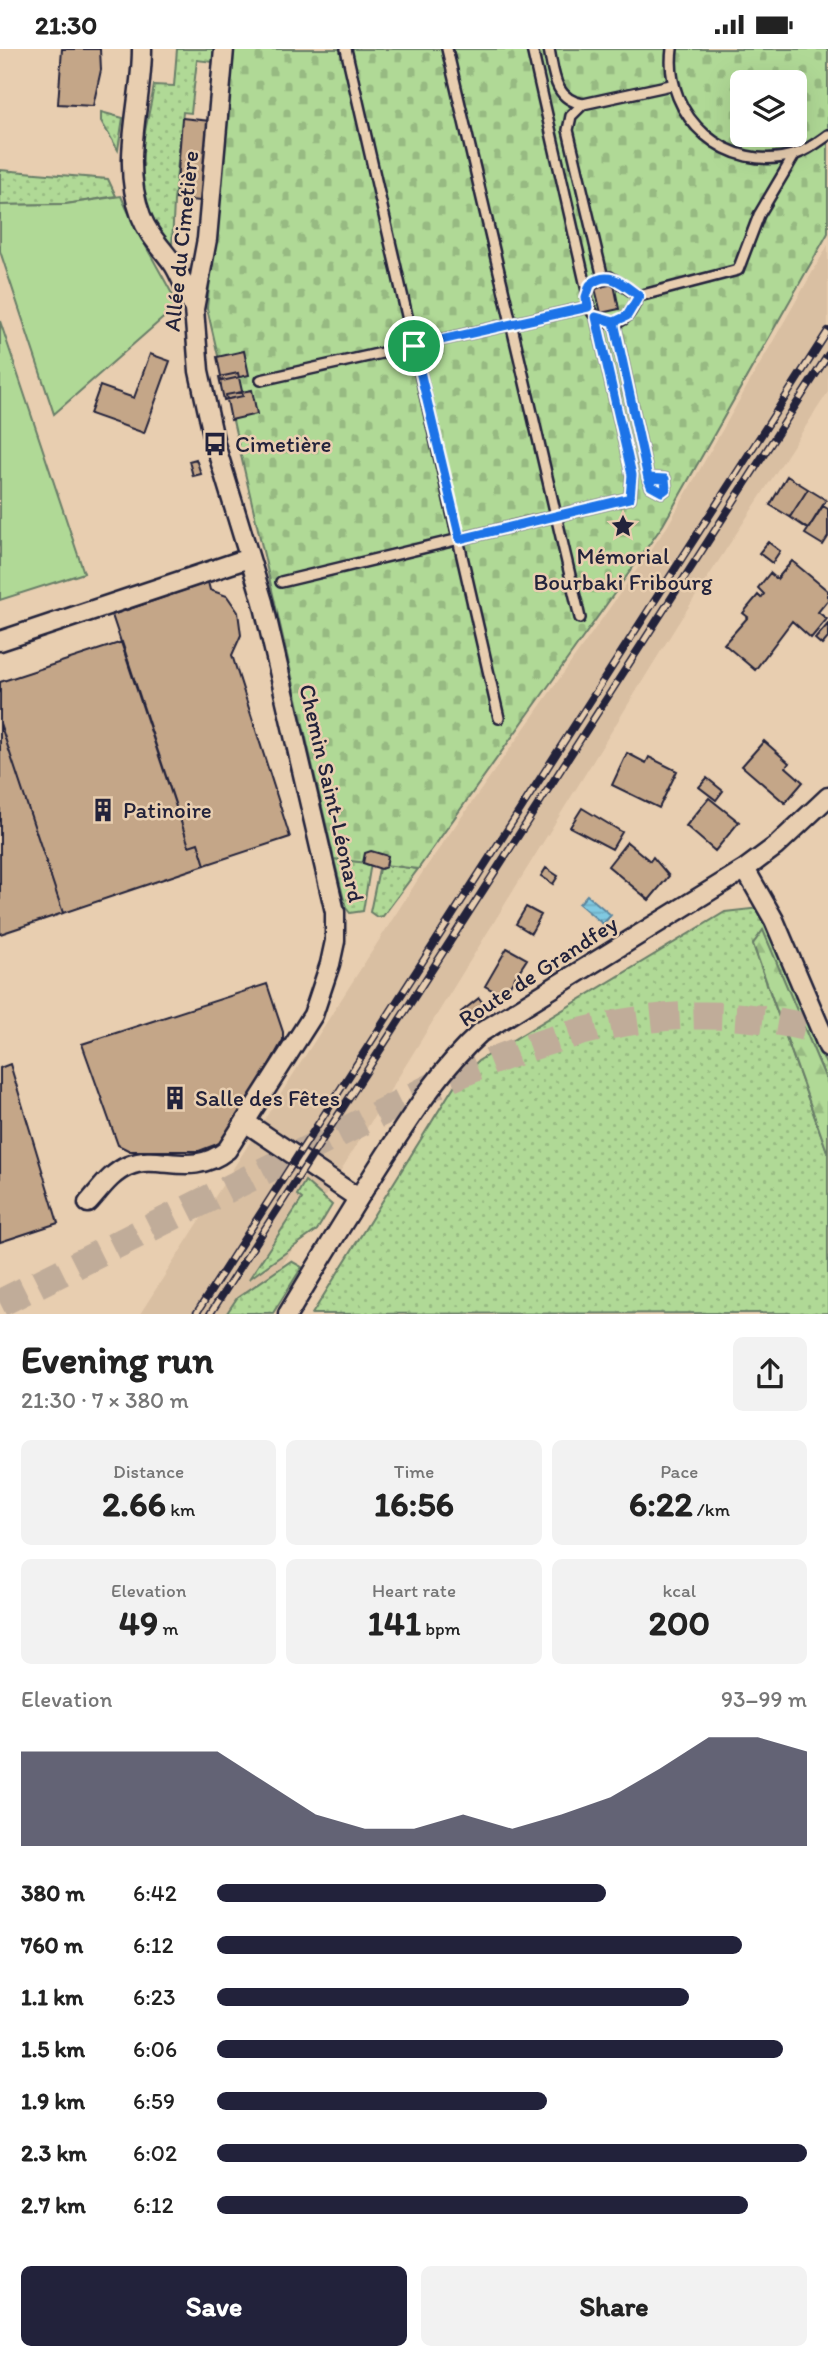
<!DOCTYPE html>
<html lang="en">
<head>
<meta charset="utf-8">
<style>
	:root { --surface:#fff; --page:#f2f2f2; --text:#222; --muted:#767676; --accent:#22223b }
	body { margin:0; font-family:Itim,sans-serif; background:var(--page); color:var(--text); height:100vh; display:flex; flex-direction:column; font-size:26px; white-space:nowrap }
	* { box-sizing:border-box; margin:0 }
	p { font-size:23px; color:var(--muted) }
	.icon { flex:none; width:38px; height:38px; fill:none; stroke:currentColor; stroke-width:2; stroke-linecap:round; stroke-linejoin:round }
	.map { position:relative; height:1265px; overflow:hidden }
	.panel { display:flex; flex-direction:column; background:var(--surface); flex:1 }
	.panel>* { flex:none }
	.controls { position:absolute; left:730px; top:21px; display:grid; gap:14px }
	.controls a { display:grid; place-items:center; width:77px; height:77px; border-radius:10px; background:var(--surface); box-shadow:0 7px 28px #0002; font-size:35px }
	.pin { position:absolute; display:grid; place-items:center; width:60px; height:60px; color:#fff; margin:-30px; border:4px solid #fff; border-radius:50%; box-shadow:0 2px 7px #0007 }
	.round { display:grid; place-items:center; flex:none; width:74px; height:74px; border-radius:10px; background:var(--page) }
	.overview { display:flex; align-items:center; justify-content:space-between; height:119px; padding:0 21px }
	h1 { font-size:38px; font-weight:700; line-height:52px }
	.figures { display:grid; grid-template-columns:repeat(3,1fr); gap:10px; height:119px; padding:7px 21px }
	.figures div { display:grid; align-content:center; border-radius:10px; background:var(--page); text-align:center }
	.figures b { font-size:35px; font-weight:700 }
	.figures small { font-size:19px; font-weight:400 }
	.figures p { font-size:19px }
	.chart { height:196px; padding:14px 21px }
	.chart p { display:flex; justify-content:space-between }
	.chart svg { width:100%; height:126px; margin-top:7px; fill:var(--accent); opacity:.7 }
	.cta { display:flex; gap:14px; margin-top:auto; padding:14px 21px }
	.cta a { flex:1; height:80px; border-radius:10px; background:var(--accent); color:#fff; font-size:28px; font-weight:700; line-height:80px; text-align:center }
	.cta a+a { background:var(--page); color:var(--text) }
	ul { padding:0 21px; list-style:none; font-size:23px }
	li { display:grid; grid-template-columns:112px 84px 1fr; align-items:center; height:52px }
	li i { height:18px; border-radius:9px; background:var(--accent) }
	.status { display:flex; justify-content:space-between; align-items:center; height:49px; padding:0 35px; background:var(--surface); direction:ltr }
	.status svg { height:19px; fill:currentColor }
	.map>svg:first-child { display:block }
	.built { fill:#d9bfa2 }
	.grass { fill:url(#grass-dots); stroke:#697e68; stroke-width:2 }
	.forest { fill:url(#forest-firs); stroke:#697e68; stroke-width:2 }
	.cemetery { fill:url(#cemetery-stones); stroke:#697e68; stroke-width:2; fill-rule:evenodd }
	.green { fill:#b0d996; stroke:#697e68; stroke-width:2 }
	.water { fill:url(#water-rules); stroke:#5a869f; stroke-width:2 }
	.building { fill:#c4a688; stroke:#22223b; stroke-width:2 }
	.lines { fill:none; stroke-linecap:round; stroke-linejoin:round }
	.primary-tunnel { stroke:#c0ac99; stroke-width:28; stroke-dasharray:28 14; stroke-linecap:butt }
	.service-casing { stroke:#22223b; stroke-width:14 }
	.minor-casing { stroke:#22223b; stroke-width:23 }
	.service { stroke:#e8ceb0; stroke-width:9 }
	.minor { stroke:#e8ceb0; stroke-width:18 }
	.rail-casing { stroke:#22223b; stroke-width:8 }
	.rail { stroke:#e8ceb0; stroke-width:5; stroke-dasharray:16; stroke-linecap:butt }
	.route-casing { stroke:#fff; stroke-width:14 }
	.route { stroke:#1a73e8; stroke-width:9 }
	.labels { text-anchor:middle; stroke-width:5; stroke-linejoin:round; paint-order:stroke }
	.street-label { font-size:23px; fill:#22223b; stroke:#e8ceb0 }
	.poi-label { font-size:23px; fill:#22223b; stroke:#e8ceb0; text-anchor:start }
</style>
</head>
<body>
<div class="status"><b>21:30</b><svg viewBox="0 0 49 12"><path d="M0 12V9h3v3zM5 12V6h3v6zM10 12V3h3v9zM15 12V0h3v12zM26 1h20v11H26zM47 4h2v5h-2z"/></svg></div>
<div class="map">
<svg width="828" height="1265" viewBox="0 0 828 1265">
	<defs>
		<pattern id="grass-dots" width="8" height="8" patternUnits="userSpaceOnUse" patternTransform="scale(1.75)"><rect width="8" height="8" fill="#b0d996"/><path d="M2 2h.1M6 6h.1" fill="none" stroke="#97ba82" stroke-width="1.8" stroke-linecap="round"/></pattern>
		<pattern id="forest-firs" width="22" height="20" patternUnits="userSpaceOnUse" patternTransform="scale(1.75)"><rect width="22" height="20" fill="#b0d996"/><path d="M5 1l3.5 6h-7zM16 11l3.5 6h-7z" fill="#97ba82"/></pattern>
		<pattern id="cemetery-stones" width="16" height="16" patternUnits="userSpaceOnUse" patternTransform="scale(1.75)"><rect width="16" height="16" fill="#b0d996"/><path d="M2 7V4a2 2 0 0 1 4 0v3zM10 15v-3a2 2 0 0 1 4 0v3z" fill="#97ba82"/></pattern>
		<pattern id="water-rules" width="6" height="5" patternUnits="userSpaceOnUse" patternTransform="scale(1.75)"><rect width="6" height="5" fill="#80c9e1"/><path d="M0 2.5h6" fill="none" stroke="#6eacc2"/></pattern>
	</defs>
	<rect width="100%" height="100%" fill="#e8ceb0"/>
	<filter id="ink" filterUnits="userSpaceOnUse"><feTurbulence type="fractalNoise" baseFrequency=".0143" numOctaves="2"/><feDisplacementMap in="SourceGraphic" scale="14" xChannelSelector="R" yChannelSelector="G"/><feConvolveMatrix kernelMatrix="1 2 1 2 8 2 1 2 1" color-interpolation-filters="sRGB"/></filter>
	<g filter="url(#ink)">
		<path class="built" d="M828,196V343L677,576L253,1264L140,1265L424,821L667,478Z"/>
		<path class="grass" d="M177,0H216L213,13L197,11L191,64L183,63L174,152L172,197C164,193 160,185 155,177C126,132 147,84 154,36L174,37Z
			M101,63L123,69L118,101L101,72Z
			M0,121L108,130L116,147L66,155L0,156Z
			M334,810L371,814L363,862L350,864L346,859Z
			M380,815L418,820L383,867L377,868L370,863Z
			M760,859L828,1020V1035L763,882L753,896L828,1105V1264L312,1265L456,1034L478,1012L725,863Z
			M305,1132L332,1156L317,1181L249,1230L302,1150L297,1146Z
			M291,1212L302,1218L273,1264H227L237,1249Z"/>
		<path class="forest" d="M763,881L828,1035V1105L753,895Z"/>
		<path class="cemetery" d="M234,0H828V184L663,476L418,820L334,810L207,259ZM742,33H794V86H742Z"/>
		<path class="green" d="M121,147C137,185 159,219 178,256L54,365L0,202V156L66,155Z
			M0,272L84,524L0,551Z"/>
		<path class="water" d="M587,846L611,866L603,875L579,855Z"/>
		<path class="building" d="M62,0H100L101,21L93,57L58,55Z
			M182,69L210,72L201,152L176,150Z
			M614,235L619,260L601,264L595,239Z
			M244,302L249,326L222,332L217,308Z
			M150,305L170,312L144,384L90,365L100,337L134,349Z
			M238,324L243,347L224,351L219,328Z
			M252,341L257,365L231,371L226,346Z
			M196,410L201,425L193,427L189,412Z
			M787,427L808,440L790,468L770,456Z
			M808,440L826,451L808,480L790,468Z
			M823,457L828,460V488L823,496L805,485Z
			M768,493L780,502L772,514L759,504Z
			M792,512L828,542V551L818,563L827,570L811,589L792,572L755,621L724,595L748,568L743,564L758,546L761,549L764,545L758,539L770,524L777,530Z
			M208,533L210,541L227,547L238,563L241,586L232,606L290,788L205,816L198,794L189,797L112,566Z
			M828,575V589L822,596L815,590Z
			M122,593L189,797L198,794L205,816L63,864L0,674V633Z
			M0,674L63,864L0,885Z
			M764,692L789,714L786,718L803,733L785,754L742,717Z
			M627,704L646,714L649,708L677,722L659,759L612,736Z
			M707,729L723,742L716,751L699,738Z
			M709,749L739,773L715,802L686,777Z
			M582,759L622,783L612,800L570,778Z
			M627,793L650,812L653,808L669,827L649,851L608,817Z
			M371,802L388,807L386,818L381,820L363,814L365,804Z
			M546,819L558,827L553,835L541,827Z
			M526,858L541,866L531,884L516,875Z
			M507,899L527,910L503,947L485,937Z
			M267,935L283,983V991L231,1084L220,1094L199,1102H130L118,1096L82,995Z
			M479,949L486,958L467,971L461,963Z
			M10,1015L58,1174L0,1193V1019Z"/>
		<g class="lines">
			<path class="primary-tunnel" d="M0,1254L440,1034C567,977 690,944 828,984"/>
			<g class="service-casing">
				<path id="service" d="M346,0L499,669
					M447,0L580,569
					M532,0L587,242
					M549,0C554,25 554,50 583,55L671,36
					M672,0C663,68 728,126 796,105C808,101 818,93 828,86
					M583,55L571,67L568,81L603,229
					M610,228L639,247C635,253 632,262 627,267C607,288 578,259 590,236Z
					M639,247L738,221L759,166L795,105
					M614,273L648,429L651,437L662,443L666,440L665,430L648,429
					M261,331L588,258
					M281,533L630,449L632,426L596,268"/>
			</g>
			<g class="minor-casing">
				<path id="minor" d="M142,0C142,56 120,112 141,167C148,186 162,199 174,216C182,229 188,246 194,260
					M0,592L249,509
					M745,820L774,871L828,998
					M245,1073L358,1149
					M88,1154C100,1141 111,1124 128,1117C159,1103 190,1130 227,1101L313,966L330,915L335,892V863L263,553L215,395L199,322L194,260L207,190L224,0
					M288,1265C321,1210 354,1155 389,1101C417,1058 442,1019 480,984L745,820L776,797L828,748"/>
			</g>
			<use href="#service" class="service"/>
			<use href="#minor" class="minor"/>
			<g class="rail-casing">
				<path id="rail" d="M196,1265L828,282
					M210,1265L828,306"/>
			</g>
			<use href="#rail" class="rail"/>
		</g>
	</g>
	<g class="lines" filter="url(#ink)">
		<g class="route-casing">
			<path id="route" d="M414,297L460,490L630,449L632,426L596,268L614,273L648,429L651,437L662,443L666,440L665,430L648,429L614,273L627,267L639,247C623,235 608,220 590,236L586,248L588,258L414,297"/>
		</g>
		<use href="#route" class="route"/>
	</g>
	<defs>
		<g id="bus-bare" transform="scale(1.89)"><path d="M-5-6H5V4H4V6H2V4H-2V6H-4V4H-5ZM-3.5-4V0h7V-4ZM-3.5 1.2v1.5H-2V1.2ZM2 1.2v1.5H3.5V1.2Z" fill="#22223b" stroke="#e8ceb0" stroke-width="2.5" paint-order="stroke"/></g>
		<g id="sight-bare" transform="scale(1.89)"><path d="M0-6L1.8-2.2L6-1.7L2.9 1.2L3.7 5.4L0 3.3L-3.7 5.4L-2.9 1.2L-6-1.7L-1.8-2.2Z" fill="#22223b" stroke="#e8ceb0" stroke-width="2.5" paint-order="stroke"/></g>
		<g id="building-bare" transform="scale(1.89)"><path d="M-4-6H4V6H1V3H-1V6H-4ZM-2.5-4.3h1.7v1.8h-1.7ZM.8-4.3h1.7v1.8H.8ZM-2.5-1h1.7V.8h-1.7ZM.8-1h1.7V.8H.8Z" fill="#22223b" stroke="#e8ceb0" stroke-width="2.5" paint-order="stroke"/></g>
	</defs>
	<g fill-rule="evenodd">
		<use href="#bus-bare" x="215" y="395"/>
		<use href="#sight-bare" x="623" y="477"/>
		<use href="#building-bare" x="103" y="761"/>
		<use href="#building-bare" x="175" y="1049"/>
	</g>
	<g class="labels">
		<g class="street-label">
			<text transform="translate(181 192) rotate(-84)" y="8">Allée du Cimetière</text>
			<text transform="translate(332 744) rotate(77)" y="8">Chemin Saint-Léonard</text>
			<text transform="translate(538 922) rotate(-33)" y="8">Route de Grandfey</text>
		</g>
		<g class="poi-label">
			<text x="235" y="403">Cimetière</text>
			<text x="623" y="515" text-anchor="middle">Mémorial<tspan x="623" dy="26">Bourbaki Fribourg</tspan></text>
			<text x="123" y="769">Patinoire</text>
			<text x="195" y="1057">Salle des Fêtes</text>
		</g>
	</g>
</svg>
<div class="controls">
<a><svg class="icon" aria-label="layers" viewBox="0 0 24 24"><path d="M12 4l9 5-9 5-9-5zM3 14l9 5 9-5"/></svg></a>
</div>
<div class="pin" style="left:414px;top:297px;background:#1e9e55"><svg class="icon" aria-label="arrive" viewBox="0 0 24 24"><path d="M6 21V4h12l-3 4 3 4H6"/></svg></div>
</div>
<section class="panel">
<div class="overview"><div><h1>Evening run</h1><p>21:30 · 7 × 380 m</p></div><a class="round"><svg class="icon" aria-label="share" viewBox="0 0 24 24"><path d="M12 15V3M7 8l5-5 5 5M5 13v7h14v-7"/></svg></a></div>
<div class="figures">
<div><p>Distance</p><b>2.66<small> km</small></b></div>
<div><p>Time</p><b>16:56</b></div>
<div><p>Pace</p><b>6:22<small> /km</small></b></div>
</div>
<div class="figures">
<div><p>Elevation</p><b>49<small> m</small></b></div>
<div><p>Heart rate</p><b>141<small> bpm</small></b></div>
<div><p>kcal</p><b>200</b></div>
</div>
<div class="chart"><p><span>Elevation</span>93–99 m</p>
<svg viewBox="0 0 160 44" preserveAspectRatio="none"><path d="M0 44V11L10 11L20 11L30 11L40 11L50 22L60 33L70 38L80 38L90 33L100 38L110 33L120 27L130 17L140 6L150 6L160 11V44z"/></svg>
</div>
<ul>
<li><b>380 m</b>6:42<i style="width:66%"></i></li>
<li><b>760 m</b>6:12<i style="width:89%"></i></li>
<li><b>1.1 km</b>6:23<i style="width:80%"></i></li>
<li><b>1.5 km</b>6:06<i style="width:96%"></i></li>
<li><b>1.9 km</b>6:59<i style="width:56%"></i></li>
<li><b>2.3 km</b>6:02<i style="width:100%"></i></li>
<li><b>2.7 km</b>6:12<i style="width:90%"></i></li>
</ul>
<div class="cta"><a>Save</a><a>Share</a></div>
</section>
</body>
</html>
